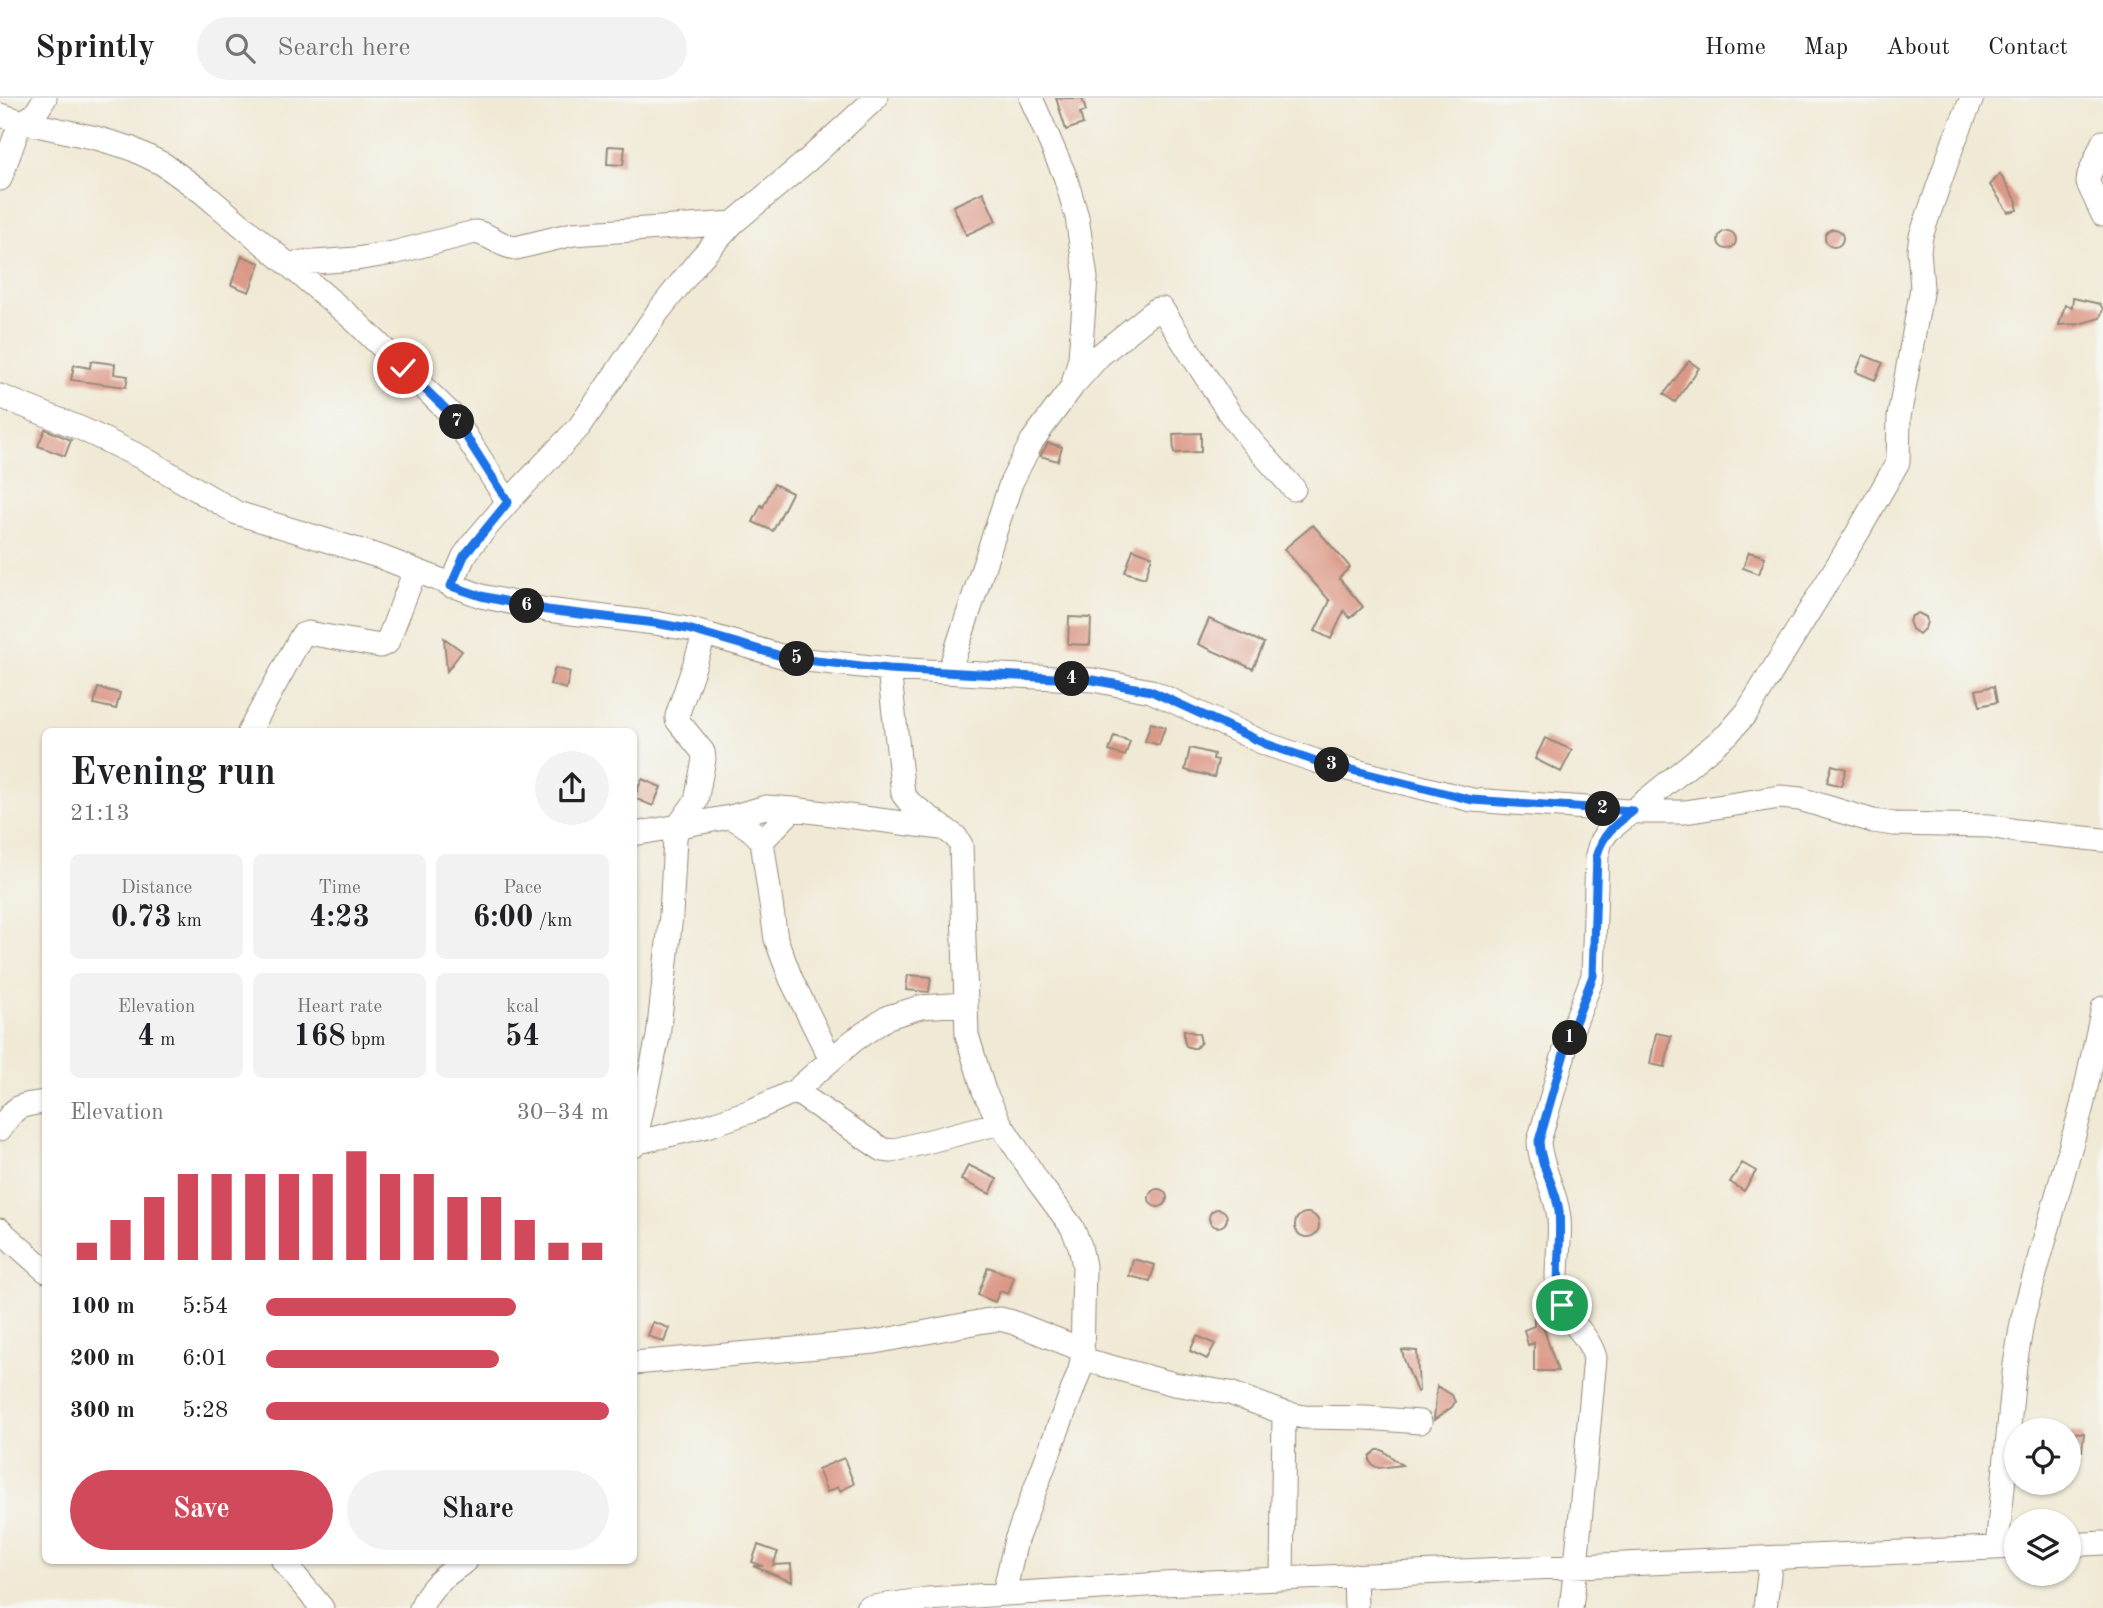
<!DOCTYPE html>
<html lang="en">
<head>
<meta charset="utf-8">
<style>
	:root { --surface:#fff; --page:#f2f2f2; --text:#202124; --muted:#757577; --line:#e0e0e0; --accent:#d1495b }
	body { margin:0; font-family:"Old Standard TT",serif; background:var(--page); color:var(--text); height:100vh; display:flex; flex-direction:column; font-size:26px; white-space:nowrap }
	* { box-sizing:border-box; margin:0 }
	p { font-size:23px; color:var(--muted) }
	.icon { flex:none; width:38px; height:38px; fill:none; stroke:currentColor; stroke-width:2; stroke-linecap:round; stroke-linejoin:round }
	.map { position:relative; flex:1; overflow:hidden }
	.details { position:absolute; left:42px; top:630px; width:595px; height:836px; display:flex; flex-direction:column; background:var(--surface); border-radius:10px; box-shadow:0 2px 5px #0004 }
	.details>* { flex:none }
	.controls { position:absolute; left:2004px; top:1320px; display:grid; gap:14px }
	.controls a { display:grid; place-items:center; width:77px; height:77px; border-radius:50%; background:var(--surface); box-shadow:0 2px 5px #0004; font-size:35px }
	.pin { position:absolute; display:grid; place-items:center; width:60px; height:60px; color:#fff; margin:-30px; border:4px solid #fff; border-radius:50%; box-shadow:0 2px 7px #0007 }
	.km { position:absolute; width:35px; height:35px; margin:-18px; border-radius:50%; background:#222; color:#fff; font-size:19px; line-height:35px; text-align:center }
	.round { display:grid; place-items:center; flex:none; width:74px; height:74px; border-radius:37px; background:var(--page) }
	.head { display:flex; align-items:center; justify-content:space-between; height:119px; padding:0 28px }
	h1 { font-size:38px; font-weight:800; line-height:52px }
	.stats { display:grid; grid-template-columns:repeat(3,1fr); gap:10px; height:119px; padding:7px 28px }
	.stats div { display:grid; align-content:center; border-radius:10px; background:var(--page); text-align:center }
	.stats b { font-size:30px; font-weight:800 }
	.stats small { font-size:19px; font-weight:400 }
	.stats p { font-size:19px }
	.chart { height:196px; padding:14px 28px }
	.chart p { display:flex; justify-content:space-between }
	.chart svg { width:100%; height:126px; margin-top:7px; stroke:var(--accent); stroke-width:6 }
	.button { display:flex; gap:14px; margin-top:auto; padding:14px 28px }
	.button a { flex:1; height:80px; border-radius:42px; background:var(--accent); color:#fff; font-size:28px; font-weight:800; line-height:80px; text-align:center }
	.button a+a { background:var(--page); color:var(--text) }
	ul { padding:0 28px; list-style:none; font-size:23px }
	li { display:grid; grid-template-columns:112px 84px 1fr; align-items:center; height:52px }
	li i { height:18px; border-radius:9px; background:var(--accent) }
	header { display:flex; align-items:center; gap:42px; box-sizing:border-box; height:98px; padding:0 35px; background:var(--surface); border-bottom:2px solid var(--line) }
	header strong { font-size:33px }
	nav { display:flex; gap:38px; margin-inline-start:auto; font-size:24px }
	.search { width:490px; height:63px; background:var(--page); display:flex; align-items:center; gap:18px; box-sizing:border-box; padding:0 24px; border-radius:38px; color:var(--muted); font-size:26px }
	.map>svg:first-child { display:block }
	.building { fill:#dc9886 }
	.lines { fill:none; stroke-linecap:round; stroke-linejoin:round }
	.minor-casing { stroke:#968a7a; stroke-width:25 }
	.minor { stroke:#fff; stroke-width:23 }
	.route-casing { stroke:#fff; stroke-width:14 }
	.route { stroke:#1a73e8; stroke-width:9 }
</style>
</head>
<body>
<header>
<strong>Sprintly</strong>
<div class="search"><svg class="icon" aria-label="search" viewBox="0 0 24 24"><circle cx="10" cy="10" r="6"/><path d="M15 15l6 6"/></svg>Search here</div>
<nav><a>Home</a><a>Map</a><a>About</a><a>Contact</a></nav>
</header>
<div class="map">
<svg width="2103" height="1510" viewBox="0 0 2103 1510">
	<rect width="100%" height="100%" fill="#f6f6f2"/>
	<filter id="ink" filterUnits="userSpaceOnUse"><feTurbulence type="fractalNoise" baseFrequency=".0143" numOctaves="2"/><feDisplacementMap in="SourceGraphic" scale="14" xChannelSelector="R" yChannelSelector="G"/><feConvolveMatrix kernelMatrix="1 2 1 2 8 2 1 2 1" color-interpolation-filters="sRGB"/></filter>
	<filter id="wash" filterUnits="userSpaceOnUse"><feTurbulence type="fractalNoise" baseFrequency=".00686" numOctaves="4" result="noise"/><feDisplacementMap in="SourceGraphic" scale="28" xChannelSelector="R" yChannelSelector="G"/><feGaussianBlur stdDeviation="1.57" result="paint"/><feColorMatrix in="noise" values="0 0 0 0 0 0 0 0 0 0 0 0 0 0 0 0 0 1.4 0 .05"/><feComposite in="paint" operator="in"/></filter>
	<g filter="url(#wash)">
		<rect width="100%" height="100%" fill="#f0e9d5"/>
		<g id="blocks">
			<path class="building" d="M1056,0H1082L1086,13L1080,15L1083,26L1066,32Z
				M608,48L625,49L623,67L607,66Z
				M2000,76L2017,103V112L2013,113L2008,114L1990,87Z
				M983,94L996,123L966,137L953,108Z
				M1825 140a9 9 0 1 1 18 0a9 9 0 1 1-18 0Z
				M1718 142a9 9 0 1 1 18 0a9 9 0 1 1-18 0Z
				M242,158L260,165L249,194L231,187Z
				M2073,200L2100,206L2103,211L2100,220L2076,227V226L2059,227L2065,207L2072,209Z
				M1863,257L1883,265L1875,282L1856,274Z
				M91,263L115,266L114,276L128,278L126,289L71,282L74,267L90,270Z
				M1689,263L1699,270L1675,304L1664,296Z
				M45,331L71,342L65,358L38,348Z
				M1201,335V354L1174,355L1173,336Z
				M1048,345L1062,349L1058,363L1040,358Z
				M774,386L792,395L773,433L753,424L761,407L763,409Z
				M1313,427L1350,469L1339,480L1363,509L1350,520L1344,513L1331,541L1315,533L1330,503L1284,451Z
				M1133,451L1152,458L1145,480L1125,474Z
				M1749,454L1765,459L1759,476L1743,470Z
				M1918,515L1926,519L1927,524L1925,530L1919,536L1912,531L1909,523L1912,518Z
				M1069,519L1091,520L1090,547L1068,546Z
				M1209,521L1264,545L1253,571L1198,546Z
				M444,540L462,553L447,573Z
				M555,570L570,574L566,591L550,586Z
				M1994,588L1997,604L1980,608L1976,592Z
				M98,590L120,595L116,611L94,606Z
				M1151,625L1165,629L1159,647L1145,643Z
				M1114,638L1130,643L1125,658L1109,653Z
				M1545,640L1572,652L1561,674L1535,661Z
				M1190,650L1214,656L1213,661L1218,662L1214,679L1185,672Z
				M1832,667L1846,671L1841,688L1827,684Z
				M642,681L661,689L653,708L634,700Z
				M908,877L931,879L929,894L906,892Z
				M1184,932L1199,936L1201,944L1196,950H1192L1186,948L1184,942Z
				M1656,935L1671,938L1665,969L1650,966Z
				M1742,1065L1756,1073L1744,1093L1730,1084Z
				M968,1067L997,1081L990,1096L961,1082Z
				M1149 1100a9 9 0 1 1 18 0a9 9 0 1 1-18 0Z
				M1209 1120a9 9 0 1 1 18 0a9 9 0 1 1-18 0Z
				M1295 1127a12 12 0 1 1 24 0a12 12 0 1 1-24 0Z
				M1133,1161L1155,1167L1150,1183L1129,1178Z
				M988,1169L1014,1179L1008,1196L1000,1193L995,1204L978,1197Z
				M1537,1209L1547,1241L1558,1273H1534V1245L1528,1247L1524,1232L1534,1228V1210Z
				M653,1224L669,1230L664,1244L648,1238Z
				M1197,1238L1215,1246L1207,1261L1190,1253Z
				M1402,1252L1417,1253L1419,1293L1417,1294L1404,1261Z
				M1437,1288L1452,1297L1455,1304L1452,1309L1434,1322Z
				M2068,1334L2084,1335L2082,1353L2068,1352Z
				M1377,1352H1382L1402,1367L1379,1370L1374,1368L1370,1364V1358Z
				M844,1360L854,1386L840,1393L838,1389L827,1394L818,1371Z
				M758,1447L778,1454L773,1467L791,1466L792,1484L753,1468H763L752,1464Z"/>
		</g>
	</g>
	<g filter="url(#ink)">
		<use href="#blocks" fill-opacity="0" stroke="#968a7a" stroke-width="2"/>
		<g class="lines">
			<g class="minor-casing">
				<path id="minor" d="M0,17L23,24L96,40L130,50L163,66L202,94L353,221L453,318L508,404
					M2103,44L2089,77L2088,85L2103,117
					M0,81L18,31L23,24L35,16L45,0
					M288,166L356,161L393,155L475,134C490,136 501,149 516,150L573,136L733,125
					M1076,284L1100,257L1157,211H1162L1230,316L1253,345L1294,391
					M0,298L82,331L143,360L237,415L381,459L481,498L547,512L655,525L688,531L788,560L889,571L1093,582L1151,593L1266,646L1316,663L1472,702L1643,714H1685L1780,699L1800,701L1873,723L1894,726L1990,728L2017,733L2103,742
					M451,488L464,458L474,444L508,404L580,328L657,215L700,161L733,125L808,62L876,0
					M889,571L903,696L910,705L956,739L961,747L967,937L984,993L1000,1025L1037,1082L1072,1129L1080,1148L1084,1168L1082,1261L1080,1272L1016,1442L1004,1496
					M949,574L1011,385L1032,343L1072,289L1080,260L1086,180L1077,119L1065,78L1031,0
					M249,634L302,537L308,535L380,548L387,545L415,473
					M730,719L766,709L793,711L941,730
					M634,736L730,719C743,725 753,732 762,743L776,841L791,881L831,962
					M762,743L793,711
					M795,993L883,1052L891,1053L1000,1025
					M0,1031C17,1007 16,1008 46,1004
					M634,1045L707,1028L751,1013L795,993L853,943L888,919L921,909L966,906
					M634,1048L658,939L671,817L675,740L678,728L696,703L704,661L703,654L677,622V618L705,536
					M0,1132L46,1173
					M1082,1261L1174,1286L1230,1295L1284,1315L1304,1319L1366,1320L1420,1324
					M634,1265L875,1244L984,1223L1000,1221L1012,1224L1083,1252
					M2068,1447L2103,1445
					M1997,1450L2015,1267L2023,1219L2082,1008L2103,910
					M283,1463L322,1510
					M1355,1477L1356,1510
					M1282,1481L1284,1315
					M421,1510C430,1487 446,1477 466,1463
					M867,1510L928,1501L1162,1486L2016,1449
					M1571,1510L1576,1468L1595,1260C1589,1237 1570,1226 1562,1206C1551,1183 1562,1147 1559,1121C1557,1094 1540,1070 1539,1043L1567,945L1593,878L1597,757L1601,743L1608,733L1728,636L1747,614L1858,434L1898,364L1899,319L1922,190L1919,152L1921,138L1953,46L1972,0
					M1765,1510L1771,1460"/>
			</g>
			<use href="#minor" class="minor"/>
		</g>
	</g>
	<g class="lines" filter="url(#ink)">
		<g class="route-casing">
			<path id="route" d="M403,270L453,318L508,404L464,458L451,488L481,498L547,512L655,525L688,531L788,560L889,571L1093,582L1151,593L1266,646L1316,663L1472,702L1633,713C1616,726 1603,735 1597,757L1593,878L1567,945L1539,1043C1540,1068 1556,1089 1559,1113C1562,1144 1554,1176 1562,1207"/>
		</g>
		<use href="#route" class="route"/>
	</g>
</svg>
<div class="controls">
<a><svg class="icon" aria-label="locate" viewBox="0 0 24 24"><circle cx="12" cy="12" r="6"/><path d="M12 2v4M12 18v4M2 12h4M18 12h4"/></svg></a>
<a><svg class="icon" aria-label="layers" viewBox="0 0 24 24"><path d="M12 4l9 5-9 5-9-5zM3 14l9 5 9-5"/></svg></a>
</div>
<div class="pin" style="left:1562px;top:1207px;background:#1e9e55"><svg class="icon" aria-label="arrive" viewBox="0 0 24 24"><path d="M6 21V4h12l-3 4 3 4H6"/></svg></div>
<div class="pin" style="left:403px;top:270px;background:#d93025"><svg class="icon" aria-label="check" viewBox="0 0 24 24"><path d="M5 12l5 5 9-10"/></svg></div>
<b class="km" style="left:1570px;top:940px">1</b>
<b class="km" style="left:1603px;top:711px">2</b>
<b class="km" style="left:1332px;top:667px">3</b>
<b class="km" style="left:1072px;top:581px">4</b>
<b class="km" style="left:797px;top:561px">5</b>
<b class="km" style="left:527px;top:508px">6</b>
<b class="km" style="left:457px;top:324px">7</b>
<section class="details">
<div class="head"><div><h1>Evening run</h1><p>21:13</p></div><a class="round"><svg class="icon" aria-label="share" viewBox="0 0 24 24"><path d="M12 15V3M7 8l5-5 5 5M5 13v7h14v-7"/></svg></a></div>
<div class="stats">
<div><p>Distance</p><b>0.73<small> km</small></b></div>
<div><p>Time</p><b>4:23</b></div>
<div><p>Pace</p><b>6:00<small> /km</small></b></div>
</div>
<div class="stats">
<div><p>Elevation</p><b>4<small> m</small></b></div>
<div><p>Heart rate</p><b>168<small> bpm</small></b></div>
<div><p>kcal</p><b>54</b></div>
</div>
<div class="chart"><p><span>Elevation</span>30–34 m</p>
<svg viewBox="0 0 160 44" preserveAspectRatio="none"><path d="M5 44V38M15 44V30M25 44V22M35 44V14M45 44V14M55 44V14M65 44V14M75 44V14M85 44V6M95 44V14M105 44V14M115 44V22M125 44V22M135 44V30M145 44V38M155 44V38"/></svg>
</div>
<ul>
<li><b>100 m</b>5:54<i style="width:73%"></i></li>
<li><b>200 m</b>6:01<i style="width:68%"></i></li>
<li><b>300 m</b>5:28<i style="width:100%"></i></li>
</ul>
<div class="button"><a>Save</a><a>Share</a></div>
</section>
</div>
</body>
</html>
